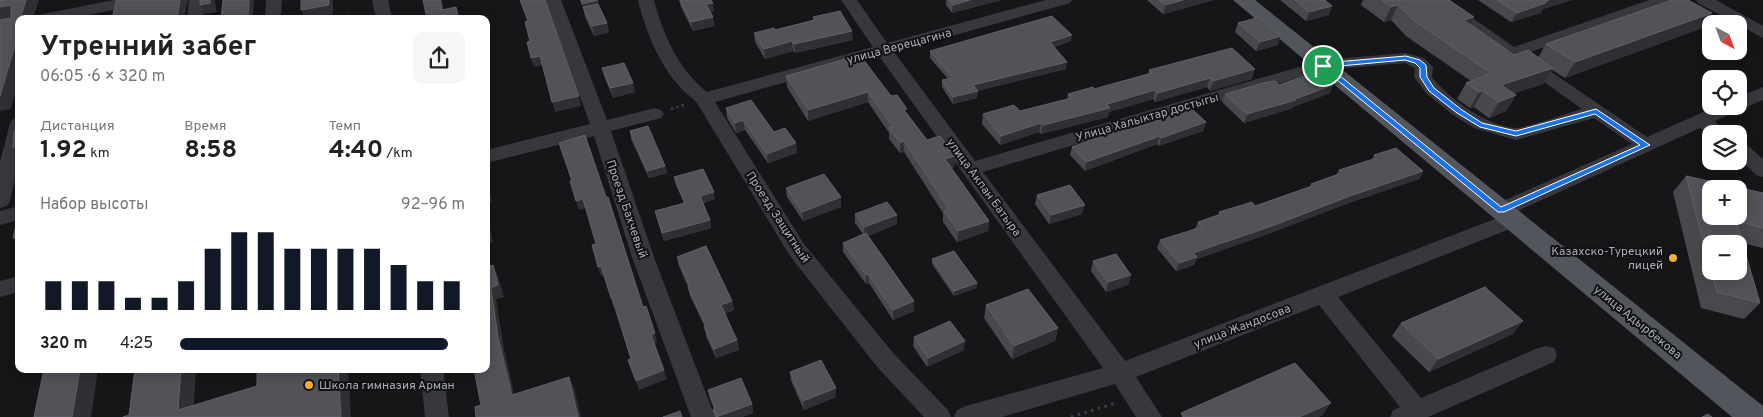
<!DOCTYPE html>
<html lang="ru">
<head>
<meta charset="utf-8">
<style>
	:root { --surface:#fff; --page:#f6f6f6; --text:#222; --muted:#767676; --accent:#111827 }
	body { margin:0; font-family:Overpass,sans-serif; background:var(--page); color:var(--text); height:100vh; display:flex; flex-direction:column; font-size:19px; white-space:nowrap }
	* { box-sizing:border-box; margin:0 }
	p { font-size:16px; color:var(--muted) }
	.icon { flex:none; width:28px; height:28px; fill:none; stroke:currentColor; stroke-width:2; stroke-linecap:round; stroke-linejoin:round }
	.map { position:relative; flex:1; overflow:hidden }
	.sheet { position:absolute; left:15px; top:15px; width:475px; height:358px; display:flex; flex-direction:column; background:var(--surface); border-radius:10px; box-shadow:0 2px 12px #0003 }
	.sheet>* { flex:none }
	.needle { width:32px; rotate:139deg }
	.buttons { position:absolute; left:1702px; top:15px; display:grid; gap:10px }
	.buttons a { display:grid; place-items:center; width:45px; height:45px; border-radius:10px; background:var(--surface); box-shadow:0 2px 12px #0003; font-size:25px }
	.pin { position:absolute; display:grid; place-items:center; width:42px; height:42px; color:#fff; margin:-21px; border:2px solid #fff; border-radius:50%; box-shadow:0 1px 5px #0007 }
	.round { display:grid; place-items:center; flex:none; width:52px; height:52px; border-radius:10px; background:var(--page) }
	.overview { display:flex; align-items:center; justify-content:space-between; height:85px; padding:0 25px }
	h1 { font-size:28px; font-weight:700; line-height:38px }
	.figures { display:grid; grid-template-columns:repeat(3,1fr); gap:8px; height:85px; padding:5px 25px }
	.figures div { display:grid; align-content:center }
	.figures b { font-size:25px; font-weight:700 }
	.figures small { font-size:14px; font-weight:400 }
	.figures p { font-size:14px }
	.chart { height:140px; padding:10px 25px }
	.chart p { display:flex; justify-content:space-between }
	.chart svg { width:100%; height:90px; margin-top:5px; stroke:var(--accent); stroke-width:6 }
	ul { padding:0 25px; list-style:none; font-size:16px }
	li { display:grid; grid-template-columns:80px 60px 1fr; align-items:center; height:38px }
	li i { height:12px; border-radius:6px; background:var(--accent) }
	.map>svg:first-child { display:block }
	.lines { fill:none; stroke-linecap:round; stroke-linejoin:round }
	.path-far1 { stroke:#3d3f44; stroke-width:2.5; stroke-dasharray:2.5 3; stroke-linecap:butt }
	.path { stroke:#3d3f44; stroke-width:3; stroke-dasharray:2.5 4.5; stroke-linecap:butt }
	.minor { fill:#37383d; fill-rule:evenodd }
	.major { fill:#53555c; fill-rule:evenodd }
	.wall { fill:#47494d }
	.shaded-wall { fill:#2f3033 }
	.building { fill:#525359; stroke:#5f6168; fill-rule:evenodd }
	.route { fill:#1a73e8; stroke:#fff; fill-rule:evenodd }
	.poi-dot { fill:#f2b134; stroke:#111113; stroke-width:2 }
	.labels { text-anchor:middle; stroke-width:4; stroke-linejoin:round; paint-order:stroke }
	.street-label { font-size:12px; fill:#a8adb8; stroke:#111113 }
	.poi-label { font-size:12px; fill:#a8adb8; stroke:#111113; text-anchor:end }
</style>
</head>
<body>
<div class="map">
<svg width="1763" height="417" viewBox="0 0 1763 417">
	<rect width="100%" height="100%" fill="#161618"/>
	<g class="lines">
		<path class="path-far1" d="M671,109L687,104"/>
		<path class="path" d="M1071,417L1116,403"/>
		<path class="minor" d="M114,0H146L144,3L138,5L68,19H35L37,16L43,14Z
			M189,0H205L203,19H187Z
			M266,0H282L281,19H265Z
			M372,0H388L392,19H376Z
			M545,0H561L607,120L655,108L661,110L664,114L661,118L611,131L655,260L715,417H691L633,260L594,136L486,163V150L590,124Z
			M638,0H654C663,35 679,70 707,92L873,47L841,0H857L887,43L1046,0H1072L1070,3L894,52L975,161L1323,60L1406,53L1424,58L1433,67L1432,77C1448,98 1487,126 1515,128C1526,128 1568,113 1582,109L1429,0H1447L1514,47L1649,0H1672L1670,3L1525,54L1647,137L1717,106H1739V97L1763,87V100L1715,121L1728,134H1711V137L1700,128L1513,213L1520,215L1523,220L1520,225L1338,297L1421,398L1538,348L1546,346L1554,348L1557,355L1554,362L1428,417H1390L1393,410L1400,407L1319,305L1136,377L1162,417H1136L1115,384L1002,417H954L957,410L966,406L1103,368L879,56L715,102L804,244L894,354L948,410L951,417H924L878,368L790,256L697,103C692,97 685,93 680,87C659,64 645,30 638,0ZM1405,63L1415,68L1414,77L1426,93L1453,115L1474,128L1516,140L1594,118L1632,144L1494,205L1491,210L1494,215L1500,217L1125,361L983,172L1324,70Z
			M1696,0H1716L1763,26V38L1698,3Z
			M19,117V163L10,201L7,206L0,208V162L10,123L13,119Z
			M1739,142L1746,144L1763,159V177L1756,175L1739,158Z
			M19,206V220L0,225V211Z
			M19,276V292L0,297V281Z
			M420,369H443L449,417H425Z"/>
		<path class="major" d="M1233,0H1255L1763,406V417H1732Z"/>
	</g>
	<path class="wall" d="M580,0H598V5L607,23L609,32L594,36L585,17L583,7Z
		M679,0H711L714,11L710,12L713,17L714,26L693,31L681,7Z
		M946,0H1001L952,13L946,5Z
		M1147,0H1214L1163,14Z
		M1280,0H1325L1329,15L1306,21Z
		M1363,0H1449L1470,24L1514,55L1538,58L1546,44L1712,13L1700,29L1565,78L1552,70L1543,84L1514,93L1516,95L1506,111L1489,118L1474,107L1470,108L1457,99L1466,83L1471,81L1406,36L1391,20L1384,22L1361,5Z
		M1478,0H1572L1543,9L1541,13L1511,22Z
		M813,17L853,40L795,53L793,51L765,59L755,42L754,33L775,30L813,20Z
		M1238,23L1278,45L1256,51L1235,32Z
		M1071,41L1054,47L1066,69L977,91V98L953,104L942,87V80L948,79L930,58V51Z
		M602,68L635,92L613,98L605,78Z
		M1149,70L1252,79L1210,91L1207,87L1155,102L1153,99L1109,112L1108,117L1041,134L1039,132L1000,145L982,124L983,114L1020,111L1067,99L1068,94L1094,89L1148,74Z
		M786,76L891,96L907,114L927,140L955,156L954,167L951,168L989,221L988,231L957,242L943,222V213L904,152L900,153L889,139V133L868,102L808,121L787,87Z
		M1279,85L1330,93L1293,107V108L1244,123L1222,102L1225,94Z
		M726,108L774,132L797,153L768,163L745,130L736,133L727,118Z
		M1206,122L1203,131L1159,146L1157,144L1085,171L1070,155L1072,147L1128,130Z
		M630,131L665,166L667,173L649,178L631,139Z
		M1374,155L1423,171L1419,179L1346,204L1268,234L1197,259L1194,265L1176,271L1157,248L1160,240L1195,229L1198,222L1218,215L1219,212L1255,206L1310,187L1311,184L1336,175L1339,170L1372,159Z
		M1686,176L1763,193V248L1742,243L1760,303L1744,319L1701,308L1673,192Z
		M674,177L715,199L703,203L710,220L711,228L664,241L655,211L684,203L676,185Z
		M786,188L841,197V207L803,221L787,197Z
		M1037,195L1082,214L1049,224L1035,204Z
		M855,214L897,224L868,236L914,311L893,320L869,283L866,284L843,252V243L863,234L855,223Z
		M677,257L732,301L734,310L724,314L737,340L739,350L716,358L706,336L705,327L690,296L688,287L679,266Z
		M932,259L977,283L976,288L954,296L932,264Z
		M1093,261L1131,275L1128,285L1106,292L1091,271Z
		M986,305L1058,328L1055,341L1012,359L984,318Z
		M1401,323L1513,334L1429,372L1392,336Z
		M914,337L964,350L927,367L913,346Z
		M790,372L836,388V397L804,410L791,381Z
		M708,390L752,404L753,413L742,417H715L713,410L714,409L710,399Z"/>
	<path class="shaded-wall" d="M26,0H39L33,19H20Z
		M180,0H188L184,19H177Z
		M210,0H215L216,12L205,14L200,5Z
		M249,0H254L253,19H248Z
		M329,0H333V14L310,19H305L301,10Z
		M440,0H442L445,19L442,10Z
		M598,0L599,5L584,8L582,4Z
		M970,0H1001L952,13L953,5Z
		M1183,0H1214L1163,14L1165,5Z
		M1549,0H1572L1543,9L1541,13L1511,22L1517,13Z
		M713,3L714,11L707,13L706,4Z
		M11,5L20,18L0,21V7Z
		M1398,5L1391,20L1384,22L1391,7Z
		M1332,6L1329,15L1306,21L1309,12Z
		M1712,13L1700,29L1565,78L1575,62Z
		M713,17L714,26L693,31L691,22Z
		M1474,17L1466,32L1464,20Z
		M607,23L609,32L594,36L592,26Z
		M852,31L853,40L795,53L794,44Z
		M19,32V79L11,109L0,111V96Z
		M1072,35L1071,41L1049,48L1050,42Z
		M1281,36L1278,45L1256,51L1260,42Z
		M792,41L793,51L765,59L764,49Z
		M540,56L543,65L534,67L531,58Z
		M1067,62L1066,69L973,92V85Z
		M1553,68L1543,84L1495,100L1501,85Z
		M1255,69L1252,79L1210,91L1213,81Z
		M1210,78L1207,87L1155,102L1158,93Z
		M633,83L635,92L613,98L610,88Z
		M1333,85L1330,93L1293,107V108L1244,123L1247,114L1295,99Z
		M1155,90L1153,99L1109,112L1108,117L1041,134L1043,125L1107,104Z
		M978,91L977,98L953,104V97Z
		M1483,91L1474,107L1470,108L1479,92Z
		M868,92V102L808,121V110Z
		M1516,95L1506,111L1489,118L1499,102Z
		M579,96L581,106L555,112L552,102Z
		M743,120L745,130L736,133L735,123Z
		M1206,122L1203,131L1159,146L1161,138Z
		M1041,123L1039,132L1000,145L1001,136Z
		M1160,136L1157,144L1085,171L1086,162Z
		M904,141V152L900,153V143Z
		M796,143L797,153L768,163L767,154Z
		M19,146V155L13,148Z
		M955,156L954,167L945,170V159Z
		M665,166L667,173L649,178L647,171Z
		M1423,171L1419,179L1346,204L1268,234L1197,259L1194,265L1176,271L1179,263L1193,253L1350,196Z
		M486,174L492,202L486,203Z
		M714,192L715,199L702,203L700,196Z
		M841,197V207L803,221L802,212Z
		M583,199L586,208L579,210L576,201Z
		M1085,205L1082,214L1049,224L1051,215Z
		M486,208L493,242L486,244Z
		M897,215V224L865,237L864,227Z
		M710,220L711,228L664,241L662,233Z
		M989,221L988,231L957,242L958,231Z
		M19,237V245L13,238Z
		M486,250L490,279L486,271Z
		M493,265L498,276L504,297L496,299L504,349L517,406L512,395L498,337L491,288Z
		M601,266L604,275L601,276L598,267Z
		M868,274L869,283L866,284V275Z
		M1131,275L1128,285L1106,292L1108,282Z
		M977,283L976,288L954,296V291Z
		M611,298H612L615,307L614,308Z
		M732,301L734,310L722,315L721,305Z
		M914,301V311L893,320V310Z
		M1523,321L1513,334L1429,372L1438,359Z
		M1058,328L1055,341L1012,359L1014,346Z
		M655,333L657,343L653,344L651,335Z
		M737,340L739,350L716,358L714,349Z
		M965,341L964,350L927,367L928,358Z
		M80,369H98L91,417H72Z
		M181,369H196L193,417L178,410Z
		M338,369H348L351,417H341Z
		M664,370L667,379L639,390L636,381Z
		M569,377L574,388L581,417H578Z
		M836,388V397L804,410L803,401Z
		M1331,403L1323,415L1319,417H1299Z
		M752,404L753,413L742,417H716Z"/>
	<path class="building" d="M0,0H26L20,19H19V23L17,27H19V32L0,96V20L11,18V5L0,7Z
		M120,0H180L177,19H112L116,1Z
		M200,0H210V3L200,5Z
		M223,0H249L248,19H221Z
		M301,0H329V5L301,10Z
		M423,0H440L442,10L456,7L459,19H427Z
		M520,0H545L579,96L552,102L540,56L531,58L527,42L530,41L525,22L528,21Z
		M581,0H598L582,4Z
		M680,0H711L713,3L706,4L713,17L691,22Z
		M949,0H970L953,5Z
		M1159,0H1183L1165,5Z
		M1295,0H1325L1332,6L1309,12Z
		M1381,0H1449L1474,17L1464,20L1514,55L1528,50L1553,68L1501,85L1516,95L1499,102L1483,91L1479,92L1466,83L1491,73L1413,20L1398,5L1391,7Z
		M1497,0H1549L1544,2L1546,3L1517,13Z
		M1672,0H1688L1712,13L1575,62L1546,44Z
		M598,4L607,23L592,26L583,7Z
		M840,11L852,31L794,44L792,41L764,49L754,33L774,28L775,30L815,20L813,17Z
		M349,15V19H332Z
		M1052,16L1072,35L1050,42L1067,62L973,85L978,91L953,97L942,80L953,78L930,51Z
		M1260,17L1281,36L1260,42L1238,23Z
		M1232,48L1255,69L1213,81L1210,78L1158,93L1155,90L1107,104L1110,108L1043,125L1041,123L1001,136L983,114L1014,105L1020,111L1072,98L1068,94L1093,87L1094,89L1152,73L1149,70Z
		M860,55L891,96L897,95L907,109L904,110L927,140L940,136L955,156L945,159L989,221L958,231L944,211L949,209L904,141L900,143L889,128L893,127L868,92L808,110L786,76Z
		M624,63L633,83L610,88L602,68Z
		M1316,72L1333,85L1295,99L1296,100L1247,114L1225,94L1267,82L1275,81L1279,85Z
		M751,100L774,132L785,128L796,143L767,154L743,120L735,123L726,108Z
		M1192,109L1206,122L1161,138L1160,136L1086,162L1072,147L1126,127L1128,130Z
		M648,126L665,166L647,171L630,131Z
		M19,127V146L13,148L14,131L18,130Z
		M585,135L606,197H608L643,307L646,306L655,333L651,335L664,370L636,381L628,360L631,359L612,298H611L601,266L598,267L592,245L596,244L583,199L576,201L570,181H572L559,143Z
		M1396,148L1423,171L1350,196L1272,226L1193,253L1197,257L1179,263L1160,240L1202,227L1198,222L1221,214L1219,212L1252,202L1255,206L1312,186L1311,184L1342,173L1339,170L1377,158L1374,155Z
		M703,169L714,192L700,196L710,220L662,233L655,211L685,203L674,177Z
		M824,174L841,197L802,212L786,188Z
		M1686,176L1763,193V228L1736,221L1760,303L1717,292L1711,271H1739V244H1711V271ZM1711,189H1739V216H1711Z
		M1070,185L1085,205L1051,215L1037,195Z
		M887,202L897,215L864,227L855,214Z
		M17,220H19V237L13,238Z
		M486,222L488,231H486Z
		M866,233L914,301L893,310L868,274L866,275L843,243Z
		M706,246L732,301L721,305L737,340L714,349L704,327L706,326L688,287L690,286L677,257Z
		M954,251L977,283L954,291L932,259Z
		M1116,254L1131,275L1108,282L1093,261Z
		M493,265L498,285L491,288L498,337L512,395L569,377L578,417H476L475,407L481,405L474,369H486V267Z
		M1485,287L1523,321L1438,359L1401,323Z
		M1028,289L1058,328L1014,346L986,305Z
		M950,321L965,341L928,358L914,337Z
		M821,360L836,388L803,401L790,372Z
		M1295,363L1331,403L1299,417H1183L1181,413Z
		M44,369H80L72,417H34Z
		M135,369H181L178,410L257,386V369H338L341,417H123L129,415Z
		M741,378L752,404L716,417L713,410L715,407L708,390Z
		M680,411L682,417H663Z
		M1708,414L1712,417H1702Z"/>
	<path class="route" d="M1406,56L1420,60L1426,65L1427,77L1434,88L1462,110L1482,123L1516,131L1596,109L1650,145L1504,212H1498L1320,66L1323,63ZM1405,60L1415,63L1420,68V77L1429,91L1457,113L1480,127L1516,136L1595,114L1640,145L1501,207L1329,67Z"/>
	<g class="poi-dot">
		<circle cx="1673" cy="258" r="5"/>
		<circle cx="309" cy="385" r="5"/>
	</g>
	<g class="labels">
		<g class="street-label">
			<text transform="translate(899 46) rotate(-15)" y="4">улица Верещагина</text>
			<text transform="translate(1147 117) rotate(-16)" y="4">Улица Халыктар достыгы</text>
			<text transform="translate(984 187) rotate(54)" y="4">улица Акпан Батыра</text>
			<text transform="translate(627 209) rotate(71)" y="4">Проезд Бахчевый</text>
			<text transform="translate(778 217) rotate(57)" y="4">Проезд Защитный</text>
			<text transform="translate(1638 322) rotate(39)" y="4">улица Адырбекова</text>
			<text transform="translate(1242 326) rotate(-21)" y="4">улица Жандосова</text>
		</g>
		<g class="poi-label">
			<text x="1663" y="255">Казахско-Турецкий<tspan x="1663" dy="14">лицей</tspan></text>
			<text x="319" y="389" text-anchor="start">Школа гимназия Арман</text>
		</g>
	</g>
</svg>
<div class="buttons">
<a><svg class="needle" viewBox="-14 -14 28 28"><path d="M0-13l5 13h-10z" fill="#e53935"/><path d="M0 13l5-13h-10z" fill="#767676"/></svg></a>
<a><svg class="icon" aria-label="locate" viewBox="0 0 24 24"><circle cx="12" cy="12" r="6"/><path d="M12 2v4M12 18v4M2 12h4M18 12h4"/></svg></a>
<a><svg class="icon" aria-label="layers" viewBox="0 0 24 24"><path d="M12 4l9 5-9 5-9-5zM3 14l9 5 9-5"/></svg></a>
<a>+</a>
<a>−</a>
</div>
<div class="pin" style="left:1323px;top:66px;background:#1e9e55"><svg class="icon" aria-label="arrive" viewBox="0 0 24 24"><path d="M6 21V4h12l-3 4 3 4H6"/></svg></div>
<section class="sheet">
<div class="overview"><div><h1>Утренний забег</h1><p>06:05 · 6 × 320 m</p></div><a class="round"><svg class="icon" aria-label="share" viewBox="0 0 24 24"><path d="M12 15V3M7 8l5-5 5 5M5 13v7h14v-7"/></svg></a></div>
<div class="figures">
<div><p>Дистанция</p><b>1.92<small> km</small></b></div>
<div><p>Время</p><b>8:58</b></div>
<div><p>Темп</p><b>4:40<small> /km</small></b></div>
</div>
<div class="chart"><p><span>Набор высоты</span>92–96 m</p>
<svg viewBox="0 0 160 44" preserveAspectRatio="none"><path d="M5 44V30M15 44V30M25 44V30M35 44V38M45 44V38M55 44V30M65 44V14M75 44V6M85 44V6M95 44V14M105 44V14M115 44V14M125 44V14M135 44V22M145 44V30M155 44V30"/></svg>
</div>
<ul>
<li><b>320 m</b>4:25<i style="width:94%"></i></li>
</ul>
</section>
</div>
</body>
</html>
